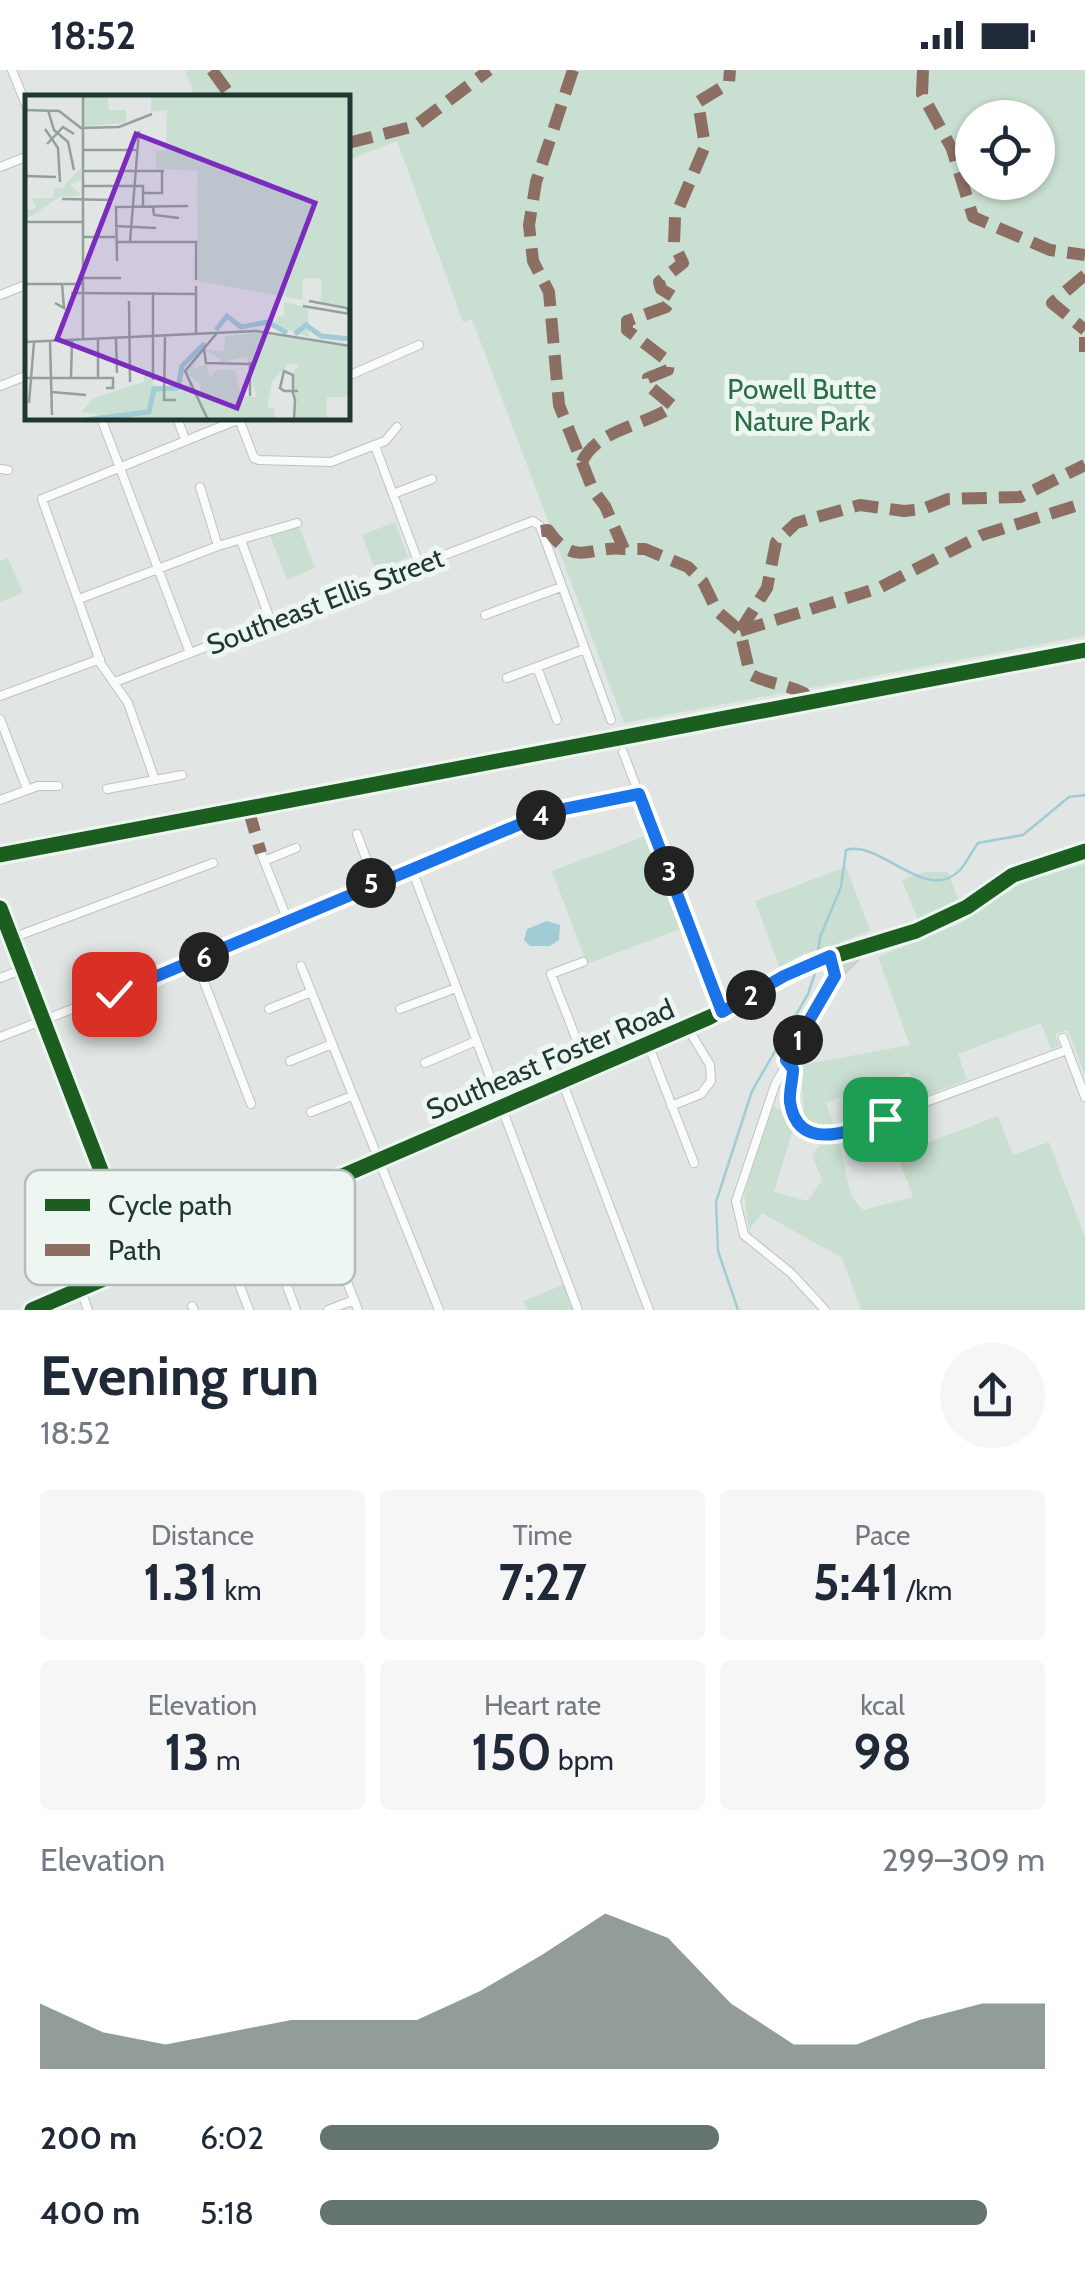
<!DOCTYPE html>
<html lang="en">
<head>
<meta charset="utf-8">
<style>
	:root { --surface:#fff; --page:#f6f6f7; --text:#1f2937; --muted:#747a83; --accent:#647570 }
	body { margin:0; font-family:Cabin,sans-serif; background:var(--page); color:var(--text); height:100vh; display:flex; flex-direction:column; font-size:38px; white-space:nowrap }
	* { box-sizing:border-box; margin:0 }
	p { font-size:32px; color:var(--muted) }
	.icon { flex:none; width:55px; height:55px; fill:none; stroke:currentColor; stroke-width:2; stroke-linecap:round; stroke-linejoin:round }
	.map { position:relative; height:1240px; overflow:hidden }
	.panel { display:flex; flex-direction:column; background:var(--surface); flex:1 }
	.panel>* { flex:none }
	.tools { position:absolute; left:955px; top:30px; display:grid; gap:20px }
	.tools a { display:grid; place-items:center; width:100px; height:100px; border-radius:50%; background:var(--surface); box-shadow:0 2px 8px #0004; font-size:50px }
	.pin { position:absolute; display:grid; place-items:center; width:85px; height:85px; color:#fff; margin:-42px; border-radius:20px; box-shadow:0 5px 15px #0006 }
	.km { position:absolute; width:50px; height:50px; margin:-25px; border-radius:50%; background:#222; color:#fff; font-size:28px; line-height:50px; text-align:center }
	.round { display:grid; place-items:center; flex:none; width:105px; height:105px; border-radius:52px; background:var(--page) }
	.headline { display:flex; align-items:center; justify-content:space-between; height:170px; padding:0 40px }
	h1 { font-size:55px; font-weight:700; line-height:75px }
	.stats { display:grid; grid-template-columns:repeat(3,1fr); gap:15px; height:170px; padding:10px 40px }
	.stats div { display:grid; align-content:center; border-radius:10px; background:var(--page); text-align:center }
	.stats b { font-size:50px; font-weight:700 }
	.stats small { font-size:28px; font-weight:400 }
	.stats p { font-size:28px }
	.chart { height:280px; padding:20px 40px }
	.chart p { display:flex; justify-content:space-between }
	.chart svg { width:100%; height:180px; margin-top:10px; fill:var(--accent); opacity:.7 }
	ul { padding:0 40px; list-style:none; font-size:32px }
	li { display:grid; grid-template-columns:160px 120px 1fr; align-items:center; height:75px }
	li i { height:25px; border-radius:12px; background:var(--accent) }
	.status { display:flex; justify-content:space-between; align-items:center; height:70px; padding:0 50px; background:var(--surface); direction:ltr }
	.status svg { height:28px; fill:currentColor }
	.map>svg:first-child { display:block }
	.green { fill:#c9dfd1; fill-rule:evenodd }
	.water { fill:#a1cbd5 }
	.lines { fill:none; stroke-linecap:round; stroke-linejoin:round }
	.stream { stroke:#a1cbd5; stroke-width:2.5 }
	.minor-casing { stroke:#bec3c1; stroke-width:10 }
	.major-casing { stroke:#bbc3c1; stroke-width:12 }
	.minor { stroke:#fafbfb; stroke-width:8 }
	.major { stroke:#ccd4d2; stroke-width:10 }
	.quiet { stroke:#8d6e63; stroke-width:12; stroke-dasharray:25 12; stroke-linecap:butt }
	.cycleway-casing { stroke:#eef6f2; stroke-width:21 }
	.cycleway { stroke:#1b5e20; stroke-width:15 }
	.route-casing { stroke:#fff; stroke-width:20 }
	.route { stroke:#1a73e8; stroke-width:12 }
	.labels { text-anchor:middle; stroke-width:10; stroke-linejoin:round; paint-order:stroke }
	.park-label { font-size:28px; fill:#2b6e47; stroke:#eef6f2 }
	.street-label { font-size:28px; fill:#203832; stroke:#eef6f2 }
	.inset-river { fill:none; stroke:#a1cbd5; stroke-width:5 }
	.inset-road { fill:none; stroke:#94a09d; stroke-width:2.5 }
	.view { fill:#7b2cbf; fill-opacity:0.15; stroke:#7b2cbf; stroke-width:5 }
	.inset-edge { fill:none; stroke:#203832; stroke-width:5 }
	.key { fill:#eef6f2; stroke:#b0bdb8; stroke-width:2.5 }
	.key-label { font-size:28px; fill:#203832 }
</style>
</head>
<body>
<div class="status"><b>18:52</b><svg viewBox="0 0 49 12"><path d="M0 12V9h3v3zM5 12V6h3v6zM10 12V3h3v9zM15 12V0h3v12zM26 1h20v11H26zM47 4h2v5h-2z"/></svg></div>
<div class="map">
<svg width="1085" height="1240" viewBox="0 0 1085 1240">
	<rect width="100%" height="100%" fill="#e1e6e4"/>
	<path class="green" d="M185,0H1085V566L624,653L472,249L463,252L397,71L348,90V28L195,27ZM972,48H1038V112H972Z
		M395,452L408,487L376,502L362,465Z
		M298,454L315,498L287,510L270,465Z
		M8,488L23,523L0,532V491Z
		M648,765L683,858L587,894L552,801Z
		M1085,794V1005L1068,960L1055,964L1059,976L1051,979L1041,953L958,984L967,1010L919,1028L909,1002L826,1033L835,1059L818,1057L804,1047L801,995L910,975L878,887L961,853L1023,812Z
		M846,797L870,860L780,899L755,831Z
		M924,802H948L959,832L918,850L902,810Z
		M771,1035L783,1041L794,1056L774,1122L808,1131L822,1110L812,1084L821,1074L839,1072L851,1126L863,1140L913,1127L897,1084L998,1046L1013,1085L1049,1072L1085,1167V1240H861L842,1188L762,1143L749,1160L744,1126Z
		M568,1213L579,1240H527L523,1231Z"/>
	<path class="water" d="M547,851L560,855L559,870L550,876H530L524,870L527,859Z"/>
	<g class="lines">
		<path class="stream" d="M817,889L820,867L841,817L846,780C880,769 926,835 960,800C967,792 972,781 978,773L1023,765L1069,727L1085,725
			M738,1240L718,1181L716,1132L752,1021L808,924L817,897"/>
		<g class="minor-casing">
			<path id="minor" d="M12,0L28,40
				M0,97L28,86
				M0,225L28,214
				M348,306L419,275
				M0,316L28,305
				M101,348L190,583
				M177,348L185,369
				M239,349L254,388L259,390L331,392L385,371L397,357
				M375,376L419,494
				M0,399L8,400
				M200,417L218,476
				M393,424L432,409
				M242,473L271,552
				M79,529L218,476L297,453
				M485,545L561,517
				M537,597L557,650
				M507,608L585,579
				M115,612L533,451L540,456L611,650
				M0,626L100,589
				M0,649L27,719
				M623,682L722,942
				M155,710L128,633L101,594L42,429L242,348
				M107,719L182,705
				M0,730L38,716H58
				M357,764L375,812
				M261,783L288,851
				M264,791L296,778
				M411,797L578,1240
				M0,838L137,1194
				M12,868L213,793
				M196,891L251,1034
				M583,892L551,904L588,999
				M301,896L439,1240
				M0,908L23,899
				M269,939L311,922
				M400,939L456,918
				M0,967L165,903L549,742L639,723
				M1063,968L1085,1027
				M648,974L694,1093
				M786,990L793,999V1043L808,1060L831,1067L1067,980
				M290,991L332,974
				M425,993L476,971
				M562,1011L649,1240
				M671,1036L701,1024L711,1011L710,995L687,957
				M311,1042L352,1026
				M311,1119L358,1240
				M218,1159L249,1240
				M284,1208L296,1240
				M80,1218L88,1240
				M192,1236L194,1240
				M328,1240L354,1230
				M825,1240L791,1203L744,1165L736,1131L775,1015L835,906L831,886"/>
		</g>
		<g class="major-casing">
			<path id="major" d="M835,906L862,879
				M32,1240L710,947L808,894L916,861L967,837L1013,805L1085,781"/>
		</g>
		<use href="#minor" class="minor"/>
		<use href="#major" class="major"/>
		<path class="quiet" d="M212,0L232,28
			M573,0L536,112L529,155L533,191L549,222L559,335L593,420L605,436L624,479H645L688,497L703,512L717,541L740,561L750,604C768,614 786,614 804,623L808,632
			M923,0L922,24L952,79L973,147L1050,180L1085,185
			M348,73L415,56L489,0
			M1085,205L1052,233L1085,260
			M1085,267V282
			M582,392C597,359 645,356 673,336L649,316L648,308L668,300L669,292L627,260V251L666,237L674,227L661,219L659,212L683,193L674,174L675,147L705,76L698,32L729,13L730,0
			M541,461L548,460C575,499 589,475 624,479
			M740,561L767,518L776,472L796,453L860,435L904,441L923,439L948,429L1020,427L1085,395
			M740,561L879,518L982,465L1085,433
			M248,738L261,783"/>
		<g class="cycleway-casing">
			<path id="cycleway" d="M0,785L1085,580
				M0,838L137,1194
				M32,1240L710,947L808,894L916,861L967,837L1013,805L1085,781"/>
		</g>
		<use href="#cycleway" class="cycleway"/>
	</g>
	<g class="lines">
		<g class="route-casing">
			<path id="route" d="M114,924L549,742L639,724L722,942L784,906L830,886L835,906L786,990L793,999C793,1010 789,1020 790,1032C798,1085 854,1060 885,1049"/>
		</g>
		<use href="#route" class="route"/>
	</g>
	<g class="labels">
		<g class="park-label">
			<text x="802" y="329">Powell Butte<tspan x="802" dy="32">Nature Park</tspan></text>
		</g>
		<g class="street-label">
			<text transform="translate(325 531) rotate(-21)" y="10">Southeast Ellis Street</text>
			<text transform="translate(550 989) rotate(-23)" y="10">Southeast Foster Road</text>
		</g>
	</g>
	<g transform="translate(25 25)">
		<rect width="325" height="325" fill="#e1e6e4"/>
		<path d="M59,0H83L84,15H101V28L59,31ZM126,0H325V212L296,207V183H278V205L173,186L172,76L131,74V56H141L142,15L126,17ZM56,73V85L45,89L56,100L35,102L0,125V115L11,113L7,103H29V93H37ZM259,207L283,213L284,242L250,230L251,222L259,221ZM229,238L325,252V302H302V325H271L268,278L274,270L263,269L247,287L242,312L249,313L250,325H72V319L56,317L69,303L119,287V276L128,275V290L155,297L164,289L175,298V289L161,278L174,261L168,274L182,269L185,283L191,275H210L216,301L231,302L222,262L198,267L180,254L199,257L200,241Z" fill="#c9dfd1"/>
		<path class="inset-river" d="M191,235L202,221L216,232L243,227L262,238M270,239L281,230L296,241L325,244M60,325L124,317L129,294L153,293L157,271L180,248"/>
		<path class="inset-road" d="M0,15L34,16L56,33L94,32L127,19M23,15L29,35L43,47L49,75M20,34L33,53L35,87M22,49L38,32L49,39M58,55H112M58,76H139M0,81L31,82M58,91H118V111M118,98H137V76M37,104L87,105M128,112L129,120L154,123M0,127H58M90,131L131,133M58,142H90M91,147H171V185M105,147L114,36M92,166L91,112L163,111M58,183H96M0,189H58M46,198L171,199M104,206L105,287M284,206L322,213L324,219M30,208L39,213L37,189M278,211L325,219M171,239V191M140,242L139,305H151M58,244V0M91,244L92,278M25,246L27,320M0,247L231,236L325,251M179,254L181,268L225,269M0,283H88V293H81M46,283L47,245M73,283V244M128,285V197M27,297L61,300M225,301V267M4,308L9,247M183,325L160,276L192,238M269,325L270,305L268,298V280L259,276L255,293L259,296H273"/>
		<path class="view" d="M111,39L290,108L212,313L32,244Z"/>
		<rect width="325" height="325" class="inset-edge"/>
	</g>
	<rect x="25" y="1100" width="330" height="115" rx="15" class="key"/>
	<rect x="45" y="1129" width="45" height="12" fill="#1b5e20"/>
	<rect x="45" y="1174" width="45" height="12" fill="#8d6e63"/>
	<g class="key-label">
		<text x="108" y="1145">Cycle path</text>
		<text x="108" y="1190">Path</text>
	</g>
</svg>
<div class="tools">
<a><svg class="icon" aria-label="locate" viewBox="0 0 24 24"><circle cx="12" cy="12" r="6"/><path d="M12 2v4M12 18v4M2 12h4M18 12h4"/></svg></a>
</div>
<div class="pin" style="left:885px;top:1049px;background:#1e9e55"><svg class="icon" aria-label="arrive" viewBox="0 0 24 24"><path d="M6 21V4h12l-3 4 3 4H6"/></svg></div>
<div class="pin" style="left:114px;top:924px;background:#d93025"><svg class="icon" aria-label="check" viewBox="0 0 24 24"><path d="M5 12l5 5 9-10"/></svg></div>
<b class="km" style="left:798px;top:970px">1</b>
<b class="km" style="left:751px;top:925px">2</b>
<b class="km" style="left:669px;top:801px">3</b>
<b class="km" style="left:541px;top:745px">4</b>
<b class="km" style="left:371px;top:813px">5</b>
<b class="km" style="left:204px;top:887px">6</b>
</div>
<section class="panel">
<div class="headline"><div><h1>Evening run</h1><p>18:52</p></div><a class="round"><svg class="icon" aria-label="share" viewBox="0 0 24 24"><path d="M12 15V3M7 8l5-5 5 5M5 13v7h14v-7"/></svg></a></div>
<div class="stats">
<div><p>Distance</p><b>1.31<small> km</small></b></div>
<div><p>Time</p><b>7:27</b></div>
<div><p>Pace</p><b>5:41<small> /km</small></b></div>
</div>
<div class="stats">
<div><p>Elevation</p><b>13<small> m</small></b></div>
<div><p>Heart rate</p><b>150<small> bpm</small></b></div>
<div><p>kcal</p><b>98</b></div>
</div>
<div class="chart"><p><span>Elevation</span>299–309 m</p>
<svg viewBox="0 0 160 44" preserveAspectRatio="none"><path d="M0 44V28L10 35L20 38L30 35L40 32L50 32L60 32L70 25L80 16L90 6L100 12L110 28L120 38L130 38L140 32L150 28L160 28V44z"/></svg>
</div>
<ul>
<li><b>200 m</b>6:02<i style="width:55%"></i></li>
<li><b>400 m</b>5:18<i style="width:92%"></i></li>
</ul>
</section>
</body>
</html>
